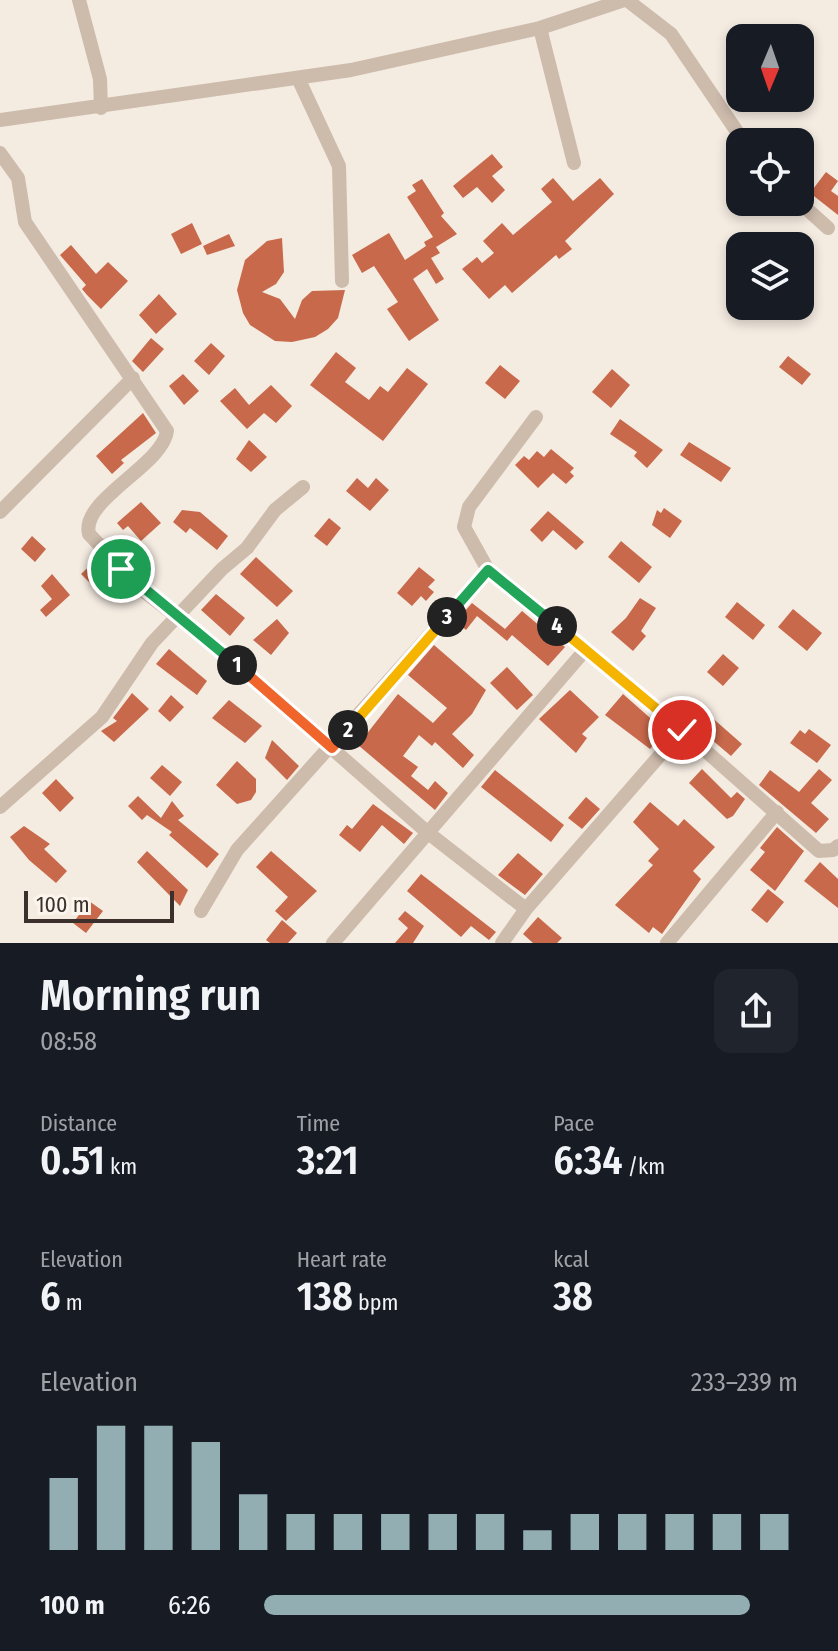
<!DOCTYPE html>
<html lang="en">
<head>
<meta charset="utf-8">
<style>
	:root { --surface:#171b24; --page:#20242c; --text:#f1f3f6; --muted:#9ea1a6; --accent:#92aeb2 }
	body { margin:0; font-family:"Fira Sans Condensed",sans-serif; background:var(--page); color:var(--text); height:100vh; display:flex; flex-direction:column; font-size:30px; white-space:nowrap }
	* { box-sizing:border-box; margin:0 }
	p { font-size:26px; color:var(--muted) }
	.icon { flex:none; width:44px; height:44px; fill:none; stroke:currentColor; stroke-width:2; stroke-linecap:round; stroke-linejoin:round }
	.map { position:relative; height:943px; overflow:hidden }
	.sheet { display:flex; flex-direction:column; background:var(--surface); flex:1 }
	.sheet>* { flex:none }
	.needle { width:52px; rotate:182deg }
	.controls { position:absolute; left:726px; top:24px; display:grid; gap:16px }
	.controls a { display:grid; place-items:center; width:88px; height:88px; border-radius:16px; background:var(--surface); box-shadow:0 4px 12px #0003; font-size:40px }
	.scale { position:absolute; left:24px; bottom:20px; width:150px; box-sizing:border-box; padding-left:8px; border:4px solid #3b302b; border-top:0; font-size:22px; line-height:28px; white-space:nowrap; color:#3b302b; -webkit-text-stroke:6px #fbf5ee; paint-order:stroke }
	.pin { position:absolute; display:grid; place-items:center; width:68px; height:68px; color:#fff; margin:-34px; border:4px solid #fff; border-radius:50%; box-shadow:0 2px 8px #0007 }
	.km { position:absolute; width:40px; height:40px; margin:-20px; border-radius:50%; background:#222; color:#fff; font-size:22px; line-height:40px; text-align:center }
	.round { display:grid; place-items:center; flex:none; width:84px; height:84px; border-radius:16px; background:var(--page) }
	.overview { display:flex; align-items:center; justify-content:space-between; height:136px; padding:0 40px }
	h1 { font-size:44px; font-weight:600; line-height:60px }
	.figures { display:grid; grid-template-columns:repeat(3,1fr); gap:12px; height:136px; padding:8px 40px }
	.figures div { display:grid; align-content:center }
	.figures b { font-size:40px; font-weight:600 }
	.figures small { font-size:22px; font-weight:400 }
	.figures p { font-size:22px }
	.chart { height:224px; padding:16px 40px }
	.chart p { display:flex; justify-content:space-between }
	.chart svg { width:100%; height:144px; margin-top:8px; stroke:var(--accent); stroke-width:6 }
	ul { padding:0 40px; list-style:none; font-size:26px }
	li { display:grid; grid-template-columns:128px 96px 1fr; align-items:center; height:60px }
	li i { height:20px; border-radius:10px; background:var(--accent) }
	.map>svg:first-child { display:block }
	.building { fill:#c8694b }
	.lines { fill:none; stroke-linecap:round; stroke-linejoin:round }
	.minor { stroke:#cdbbac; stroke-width:14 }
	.split-1-casing { stroke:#fff; stroke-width:16 }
	.split-2-casing { stroke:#fff; stroke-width:16 }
	.split-3-casing { stroke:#fff; stroke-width:16 }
	.split-4-casing { stroke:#fff; stroke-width:16 }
	.split-5-casing { stroke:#fff; stroke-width:16 }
	.split-1 { stroke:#22a559; stroke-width:10 }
	.split-2 { stroke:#f0652b; stroke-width:10 }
	.split-3 { stroke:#f5b400; stroke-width:10 }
	.split-4 { stroke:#22a559; stroke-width:10 }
	.split-5 { stroke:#f5b400; stroke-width:10 }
</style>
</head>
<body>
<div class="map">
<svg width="838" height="943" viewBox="0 0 838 943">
	<rect width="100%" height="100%" fill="#f4ebe1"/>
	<path class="building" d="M492,154L503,167L492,176L505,190L492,203L477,187L463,198L453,186Z
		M826,172L838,181L831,191L838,196V215L810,193Z
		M553,178L573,201L600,178L614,194L565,241L572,249L559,259L556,255L512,293L505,285L489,299L462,269L477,257L482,263L494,253L483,241L502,223L513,235L552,202L541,189Z
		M422,179L444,213L441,216L457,234L436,247L440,253L431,258L444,279L436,284L427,269L413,279L439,320L409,341L387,309L398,302L374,266L362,273L352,255L389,233L405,260L426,246L424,242L433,237L407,197L416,191L412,185Z
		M192,223L202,244L181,254L171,234Z
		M229,234L235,246L207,255L203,246Z
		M282,238L284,272L276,284L262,292L280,299L295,319L302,300L312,291L345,290L338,318L328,329L315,337L292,342L275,341L250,325L243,313L237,290L245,260L267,241Z
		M71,245L96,274L108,262L128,281L101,309L87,295L82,289L86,285L60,255Z
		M159,294L177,314L156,334L139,315Z
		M151,338L164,349L143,372L132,361Z
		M211,343L225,356L209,375L194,361Z
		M336,352L356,368L345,382L369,400L380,386L388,392L407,368L428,384L383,441L310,385Z
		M788,356L811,374L802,385L779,367Z
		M500,365L520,381L505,399L485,383Z
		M612,369L630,385L611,408L592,392Z
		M183,374L199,391L184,405L169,386Z
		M271,385L292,406L276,423L264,413L247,429L220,401L235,388L249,405Z
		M143,413L156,433L121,460L124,463L112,474L96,456Z
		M620,419L663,450L647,468L634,456L637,452L610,434Z
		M249,440L267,457L251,472L236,459Z
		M689,442L731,468L721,482L680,455Z
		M551,449L574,468L570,472L574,476L566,484L553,473L538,488L515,465L524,456L529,460L537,451L544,457Z
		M357,478L368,488L376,478L389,490L370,511L346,491Z
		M141,502L161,523L141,541L128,526L123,530L117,523Z
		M664,508L682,521L670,538L652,525L657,510L661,513Z
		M182,510L200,512L228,536L217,550L190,528L186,533L173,522Z
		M548,511L584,542L576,550L553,530L542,542L530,530Z
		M329,518L341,528L327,546L314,536Z
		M32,536L46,549L35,562L21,549Z
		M621,541L652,567L639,583L608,557Z
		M256,557L293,591L277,607L240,574Z
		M98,558L117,578L101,594L81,574Z
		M419,567L435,580L428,587L434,592L426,601L421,596L412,606L397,593Z
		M52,574L70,595L46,617L40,610L52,599L41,586Z
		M216,594L245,618L230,636L201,610Z
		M640,598L656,608L641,631L646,636L633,651L611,632L626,618Z
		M737,602L765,625L753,640L725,617Z
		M472,603L505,629L522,611L565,647L548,666L512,635L507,641L477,616L466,630L456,621Z
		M793,609L822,633L807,651L778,627Z
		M277,619L289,633L271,655L253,640Z
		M434,645L486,690L472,714L452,734L474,755L463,768L435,742L432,746L419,735L403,756L418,767L411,776L428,790L435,781L448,793L435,810L358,745L398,694L433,723L447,708L408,675Z
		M169,649L207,681L197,695L156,664Z
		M723,654L739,668L723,686L707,672Z
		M507,667L533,695L517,710L490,683Z
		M570,690L599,717L582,734L587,738L576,753L539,719Z
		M132,693L149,709L114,742L101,731L117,721L113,718Z
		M623,694L665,731L650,749L605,715Z
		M171,695L184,707L170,722L158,711Z
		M229,700L262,726L245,743L212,718Z
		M709,715L742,744L731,756L698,728Z
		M809,729L831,745L817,763L790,743L800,730L805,734Z
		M272,740L299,766L287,780L265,758Z
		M237,761L256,779V792L251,800L237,804L216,785Z
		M162,765L182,782L170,796L150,778Z
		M702,769L731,798L737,792L745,799L733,816L727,819L689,783Z
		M819,769L832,780L811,803L829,819L816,833L759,785L770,770L799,792Z
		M495,770L564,825L551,842L481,787Z
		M56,779L74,798L60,812L42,793Z
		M138,796L161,818L172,801L184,816L178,820L219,854L207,868L169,835L172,832L147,815L142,820L128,806Z
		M586,797L600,809L582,829L568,818Z
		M650,802L678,826L684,819L715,847L693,871L701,879L662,934L653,927L649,933L615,905L653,865L648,861L659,849L633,822Z
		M373,804L413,833L404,844L382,825L360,852L339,835L347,825L352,829Z
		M24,826L50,844L44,849L67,871L56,883L29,860L10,837Z
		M777,827L804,851L775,891L750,870L765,852L760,848Z
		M147,851L188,890L180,906L137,862Z
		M271,851L317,891L286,921L275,911L288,897L256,867Z
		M518,853L543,874L525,895L498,875Z
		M820,862L838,879V908L804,881Z
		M421,874L496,932L489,940L471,926L461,937L407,891Z
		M768,889L784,902L767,923L751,910Z
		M89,901L103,911L86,933L73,923Z
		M405,911L424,926L413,943H395L408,928L398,919Z
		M538,917L562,938L557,943H533L523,934Z
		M282,920L297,933L288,943H270L266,940Z"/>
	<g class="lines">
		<path class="minor" d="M79,0L100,79L101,108
			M627,0L671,34L744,142
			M540,28L574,163
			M298,78L339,166L342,281
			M0,120L351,70L540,28L624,0
			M0,153L18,178L25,222L167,431C163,465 80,500 89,534L142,590L213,644L427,832L526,909L502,943
			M799,202L828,228
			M0,512L133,378
			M488,570L464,527L469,507L536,417
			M0,807L102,717L152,643L222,569L247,548L275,510L303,487
			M526,909L682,730
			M201,911L237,850L488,570L682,730L819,851L833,850L838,846
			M333,943L586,649
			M667,943L777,812"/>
	</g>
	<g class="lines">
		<g class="split-1-casing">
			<path id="split-1" d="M121,569L237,665"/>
		</g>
		<g class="split-2-casing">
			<path id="split-2" d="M237,665L332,748L348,730"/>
		</g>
		<g class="split-3-casing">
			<path id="split-3" d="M348,730L447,617"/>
		</g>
		<g class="split-4-casing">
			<path id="split-4" d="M447,617L488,570L557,626"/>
		</g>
		<g class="split-5-casing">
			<path id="split-5" d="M557,626L682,730"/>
		</g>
		<use href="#split-1" class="split-1"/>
		<use href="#split-2" class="split-2"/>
		<use href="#split-3" class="split-3"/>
		<use href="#split-4" class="split-4"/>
		<use href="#split-5" class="split-5"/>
	</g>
</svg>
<div class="controls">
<a><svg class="needle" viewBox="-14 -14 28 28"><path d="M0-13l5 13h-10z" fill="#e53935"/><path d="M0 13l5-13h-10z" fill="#9ea1a6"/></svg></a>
<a><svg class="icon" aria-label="locate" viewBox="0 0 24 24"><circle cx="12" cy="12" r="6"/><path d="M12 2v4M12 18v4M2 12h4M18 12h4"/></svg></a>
<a><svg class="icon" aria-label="layers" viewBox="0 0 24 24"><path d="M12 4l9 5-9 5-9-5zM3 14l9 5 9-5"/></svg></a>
</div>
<div class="scale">100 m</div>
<div class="pin" style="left:121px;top:569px;background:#1e9e55"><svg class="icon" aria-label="arrive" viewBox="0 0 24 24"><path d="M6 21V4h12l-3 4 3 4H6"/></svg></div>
<div class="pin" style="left:682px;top:730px;background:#d93025"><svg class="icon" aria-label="check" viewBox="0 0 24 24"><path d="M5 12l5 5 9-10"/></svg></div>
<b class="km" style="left:237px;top:665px">1</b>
<b class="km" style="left:348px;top:730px">2</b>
<b class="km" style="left:447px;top:617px">3</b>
<b class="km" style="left:557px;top:626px">4</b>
</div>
<section class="sheet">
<div class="overview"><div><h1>Morning run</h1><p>08:58</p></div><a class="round"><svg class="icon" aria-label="share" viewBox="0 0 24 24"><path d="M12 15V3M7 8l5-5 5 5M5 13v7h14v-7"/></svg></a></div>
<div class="figures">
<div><p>Distance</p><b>0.51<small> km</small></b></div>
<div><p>Time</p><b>3:21</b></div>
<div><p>Pace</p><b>6:34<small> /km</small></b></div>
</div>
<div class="figures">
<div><p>Elevation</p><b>6<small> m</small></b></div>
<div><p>Heart rate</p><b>138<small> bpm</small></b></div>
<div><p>kcal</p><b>38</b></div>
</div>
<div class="chart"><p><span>Elevation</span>233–239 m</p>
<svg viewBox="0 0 160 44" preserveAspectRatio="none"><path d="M5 44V22M15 44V6M25 44V6M35 44V11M45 44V27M55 44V33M65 44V33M75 44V33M85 44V33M95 44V33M105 44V38M115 44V33M125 44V33M135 44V33M145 44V33M155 44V33"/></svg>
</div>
<ul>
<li><b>100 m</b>6:26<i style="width:91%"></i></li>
</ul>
</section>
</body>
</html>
